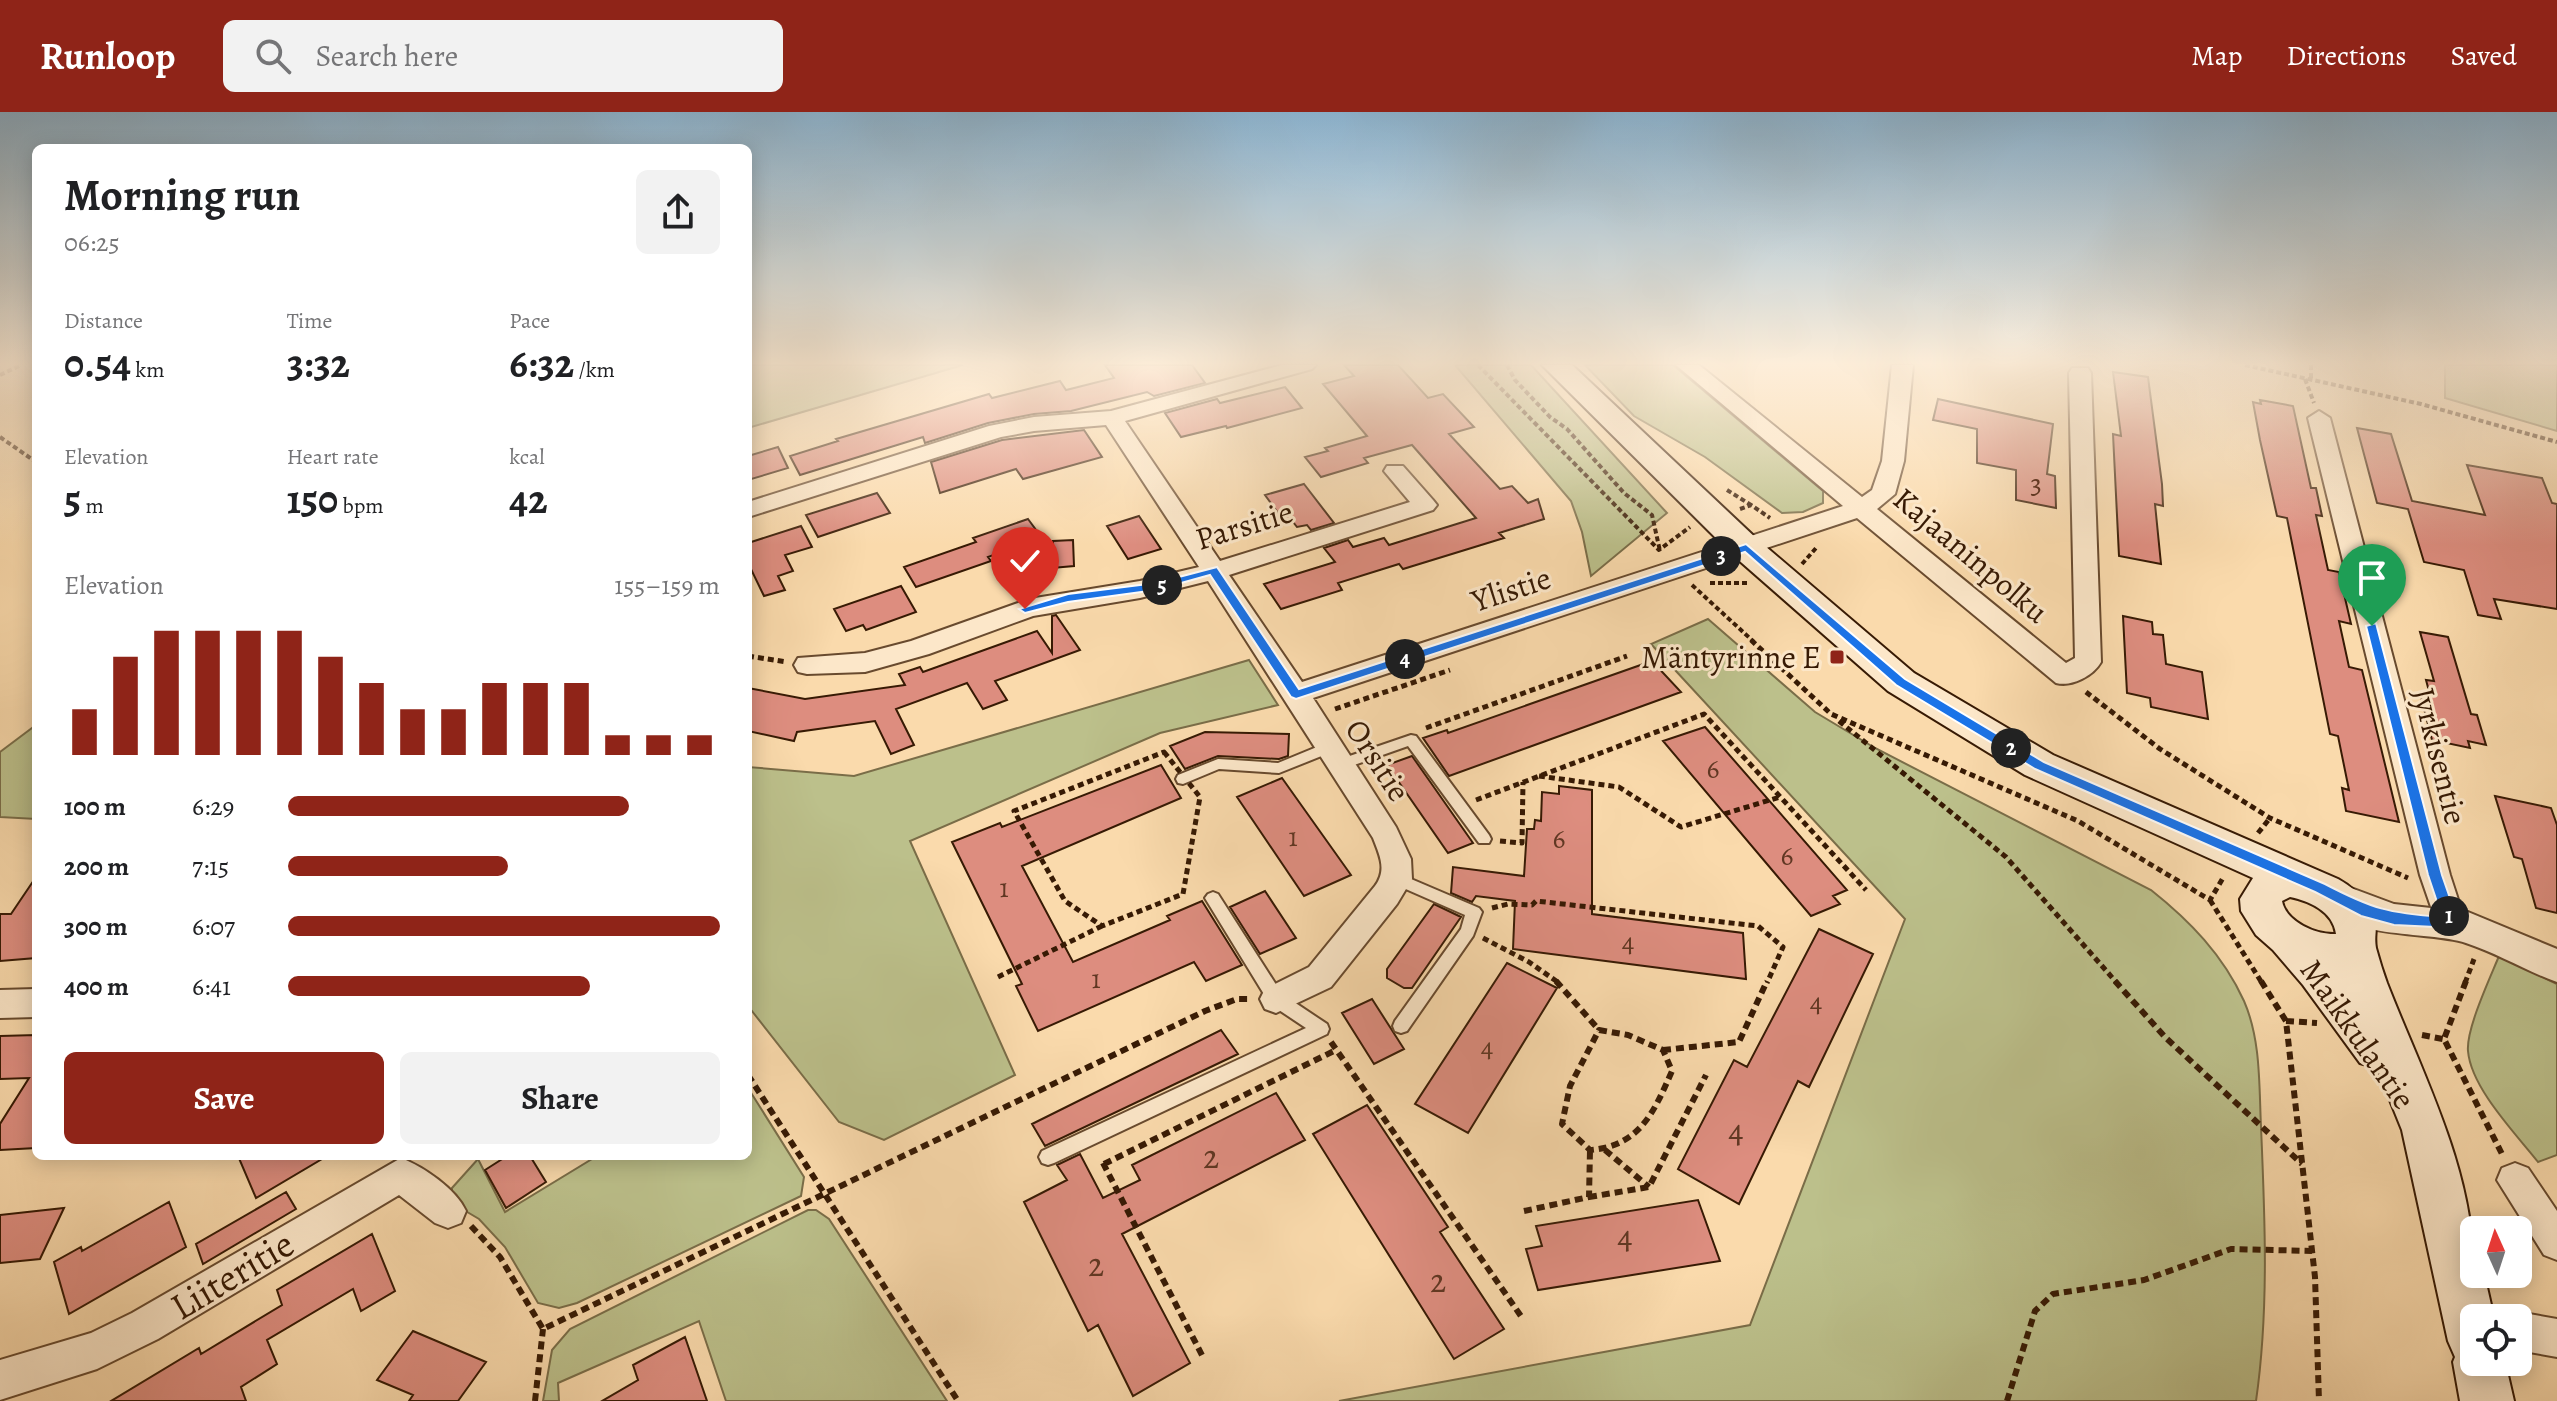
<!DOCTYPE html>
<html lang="en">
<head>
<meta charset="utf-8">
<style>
	:root { --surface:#fff; --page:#f2f2f2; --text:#202124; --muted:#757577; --accent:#8f2418 }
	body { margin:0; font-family:Alegreya,serif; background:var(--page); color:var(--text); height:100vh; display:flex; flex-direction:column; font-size:30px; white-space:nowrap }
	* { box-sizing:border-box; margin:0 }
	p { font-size:26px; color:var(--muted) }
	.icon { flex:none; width:44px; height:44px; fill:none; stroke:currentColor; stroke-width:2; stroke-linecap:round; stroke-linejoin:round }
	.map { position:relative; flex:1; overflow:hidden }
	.side { position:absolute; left:32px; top:32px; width:720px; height:1016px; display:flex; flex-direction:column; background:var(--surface); border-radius:12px; box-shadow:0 4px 20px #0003 }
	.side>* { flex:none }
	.needle { width:52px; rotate:357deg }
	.buttons { position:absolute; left:2460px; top:1104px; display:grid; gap:16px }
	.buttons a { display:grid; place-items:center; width:72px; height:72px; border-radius:12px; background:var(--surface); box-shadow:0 4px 20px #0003; font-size:40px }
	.pin { position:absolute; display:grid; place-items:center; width:68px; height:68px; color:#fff; margin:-82px -34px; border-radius:50% 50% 50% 0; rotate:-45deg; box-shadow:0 0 8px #0007 }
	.pin .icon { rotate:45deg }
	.km { position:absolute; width:40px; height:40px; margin:-20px; border-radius:50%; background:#222; color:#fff; font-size:22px; line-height:40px; text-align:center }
	.round { display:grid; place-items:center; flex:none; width:84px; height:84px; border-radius:12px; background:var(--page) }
	.summary { display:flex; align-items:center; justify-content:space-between; height:136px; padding:0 32px }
	h1 { font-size:44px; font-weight:700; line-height:60px }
	.metrics { display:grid; grid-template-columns:repeat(3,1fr); gap:12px; height:136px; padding:8px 32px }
	.metrics div { display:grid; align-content:center }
	.metrics b { font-size:40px; font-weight:700 }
	.metrics small { font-size:22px; font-weight:400 }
	.metrics p { font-size:22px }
	.chart { height:224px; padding:16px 32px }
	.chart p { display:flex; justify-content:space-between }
	.chart svg { width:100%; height:144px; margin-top:8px; stroke:var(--accent); stroke-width:6 }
	.button { display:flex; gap:16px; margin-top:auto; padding:16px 32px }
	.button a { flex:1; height:92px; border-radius:12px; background:var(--accent); color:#fff; font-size:32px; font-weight:700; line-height:92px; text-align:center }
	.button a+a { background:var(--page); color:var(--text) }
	ul { padding:0 32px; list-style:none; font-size:26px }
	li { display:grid; grid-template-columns:128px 96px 1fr; align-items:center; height:60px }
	li i { height:20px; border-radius:10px; background:var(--accent) }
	header { display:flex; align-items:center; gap:48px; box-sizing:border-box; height:112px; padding:0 40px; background:var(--accent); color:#fff }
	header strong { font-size:38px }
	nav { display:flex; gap:44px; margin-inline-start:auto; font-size:28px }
	.search { width:560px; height:72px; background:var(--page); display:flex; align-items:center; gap:20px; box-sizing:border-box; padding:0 28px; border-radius:12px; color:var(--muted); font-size:30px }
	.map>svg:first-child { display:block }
	.green { fill:#bcc08b; stroke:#7a6d48; stroke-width:2 }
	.building { fill:#dd8d7f; stroke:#371a04; stroke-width:2 }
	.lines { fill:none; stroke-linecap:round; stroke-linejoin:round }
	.service-casing { stroke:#684a2e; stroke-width:4 }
	.minor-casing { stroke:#684a2e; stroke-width:4 }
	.tertiary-casing { stroke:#684a2e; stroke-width:4 }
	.secondary-casing { stroke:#371a04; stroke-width:4 }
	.path-far2 { stroke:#371a04; stroke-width:4; stroke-dasharray:5 3; stroke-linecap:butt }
	.path-far1 { stroke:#371a04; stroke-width:5; stroke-dasharray:6 4; stroke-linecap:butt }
	.path { stroke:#371a04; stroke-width:6; stroke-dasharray:8 5; stroke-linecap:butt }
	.service { fill:#fce7c9; fill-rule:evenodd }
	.minor { fill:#fce7c9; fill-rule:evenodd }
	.tertiary { fill:#fce7c9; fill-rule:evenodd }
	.secondary { fill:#fce7c9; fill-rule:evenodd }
	.route { fill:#1a73e8; stroke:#fff; stroke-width:2 }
	.poi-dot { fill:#8f2418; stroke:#fce7c9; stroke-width:3 }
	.labels { text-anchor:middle; stroke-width:6; stroke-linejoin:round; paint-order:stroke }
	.number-label { font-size:28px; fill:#603723 }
	.street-label { font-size:32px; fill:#371a04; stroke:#fce7c9 }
	.poi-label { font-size:32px; fill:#371a04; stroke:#fce7c9; text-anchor:end }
	.near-number-label { font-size:34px; fill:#603723 }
	.near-street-label { font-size:38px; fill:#371a04; stroke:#fce7c9 }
</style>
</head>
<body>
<header>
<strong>Runloop</strong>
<div class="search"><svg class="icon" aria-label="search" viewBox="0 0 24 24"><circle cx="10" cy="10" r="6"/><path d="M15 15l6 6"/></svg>Search here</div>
<nav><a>Map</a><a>Directions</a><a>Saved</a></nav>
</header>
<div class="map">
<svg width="2557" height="1289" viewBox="0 0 2557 1289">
	<rect width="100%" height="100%" fill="#fadaac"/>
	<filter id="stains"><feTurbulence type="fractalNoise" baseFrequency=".0025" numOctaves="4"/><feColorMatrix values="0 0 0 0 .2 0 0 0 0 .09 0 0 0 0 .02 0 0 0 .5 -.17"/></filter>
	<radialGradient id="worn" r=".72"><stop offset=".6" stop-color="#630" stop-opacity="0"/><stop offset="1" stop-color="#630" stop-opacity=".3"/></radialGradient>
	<path class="green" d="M748,253H963L748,316Z
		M1455,253H1531L1667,401L1591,464L1582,420L1571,389Z
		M1585,253H1673L1823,379V391L1803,400L1782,401L1705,345L1634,304Z
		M2445,253H2557V319L2445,286Z
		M1708,507L1815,600L1875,636L2151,778C2190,809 2223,843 2244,889C2261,928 2259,973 2261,1015C2265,1106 2269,1199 2256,1289H1339L1750,1213L1905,807L1651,532Z
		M1249,548L1278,593L1160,621L910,729L1015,963L884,1028L839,1010L748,894V655L854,664Z
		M36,613V707L0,705V640Z
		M2499,844L2557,872V1043L2538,1050C2516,1022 2471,976 2468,939C2466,917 2490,866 2499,844Z
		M748,976L804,1065L801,1084L577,1191L559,1196L538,1191L505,1135L479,1107L452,1091V1076L478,1047L505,1100L597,1044H748Z
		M808,1098H816L829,1107L947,1289H726L699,1209L558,1271L559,1289H543L552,1238L570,1217Z"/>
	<path class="building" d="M1105,253H1192L1205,271L1154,284L1147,280L1071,299L1034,302L988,311L925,331L923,325L800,363L790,344L838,329L836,327L989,282L992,286L1060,269L1066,278L1114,266Z
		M1344,253H1398L1428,286L1443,282L1474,315L1449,322L1500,377L1512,374L1528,391L1538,387L1544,407L1499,421L1504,426L1403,457L1399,452L1338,471L1342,478L1281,497L1264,472L1335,450L1324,436L1348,428L1353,435L1384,426L1389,433L1476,406L1412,333L1364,346L1368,351L1321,365L1305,345L1328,339L1325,336L1367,324L1323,272L1354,264Z
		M2113,260L2148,265L2162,372L2163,394L2155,392L2161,452L2119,444L2113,322L2121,324Z
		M1285,275L1302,296L1227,316L1226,314L1181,325L1165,301L1217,287L1220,291Z
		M1938,287L2053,312L2047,362L2055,364L2056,396L2016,388V358L1977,351V317L1933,308Z
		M2260,288L2293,294L2311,376H2316L2322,404L2316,403L2328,458L2339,460L2351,512L2339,509L2349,555L2362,558L2399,710L2346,699L2342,676L2349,678L2338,624L2330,622L2287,406L2277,404L2260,328L2253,290L2261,292Z
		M2357,316L2391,322L2412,389L2485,403L2467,353L2542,366L2552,391L2557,392V497L2494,487L2501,507L2478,503L2464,458L2424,450L2408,397L2377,391Z
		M1084,318L1102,345L1023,367L1016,357L940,381L931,350L1002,328Z
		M778,335L788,356L748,368V344Z
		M1304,372L1334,411L1311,418L1307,413L1297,415L1293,410L1286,412L1265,383Z
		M877,381L890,401L818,425L806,403Z
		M1139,404L1161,437L1128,447L1107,414Z
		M1028,407L1042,426L988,445L991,449L916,475L904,455L976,430L973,426Z
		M801,414L812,435L785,443L793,459L778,464L785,478L764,484L748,451V431Z
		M1073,428L1074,454L1052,456L1053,429Z
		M901,474L916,500L866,518L863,513L846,519L834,497Z
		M1056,503L1080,538L995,569L1007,588L983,597L967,571L896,597L914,633L891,642L875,609L797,620L794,629L748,619V576L805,587L905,573L899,562L920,555L923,560L1037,519L1052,541V504Z
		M2123,504L2152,510L2153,522L2163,523L2166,552L2202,560L2208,607L2151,595L2150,586L2127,581Z
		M2420,520L2448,525L2471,602L2477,603L2486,633L2468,629L2470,636L2432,628L2420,581L2430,583L2426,568L2434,569Z
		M1652,549L1681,580L1449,664L1423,626L1447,618L1448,621Z
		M1705,615L1847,778L1833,784L1840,792L1811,804L1663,629Z
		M1205,620L1289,622L1288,644L1279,647L1218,644L1185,657L1170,634Z
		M1412,644L1431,671L1473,731L1448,741L1387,653Z
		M1161,653L1181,686L1022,754L1073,850L1170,808L1167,804L1202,789L1242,853L1206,869L1194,850L1038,919L1016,874L1022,872L952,730L1000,711L1002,715Z
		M1282,666L1351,763L1304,784L1237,685Z
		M1559,674L1592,678V802L1743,821L1746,867L1513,837L1515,789L1476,784L1472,790L1451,781L1453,755L1524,764L1527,717H1534L1535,708L1541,709L1542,680L1559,682Z
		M2495,684L2551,696L2557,713V801L2536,796L2522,747L2514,745Z
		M36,765V846L0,849V802H11Z
		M1265,779L1296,826L1260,842L1230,795Z
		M1434,792L1461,805L1412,876H1404L1387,866V857Z
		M1819,817L1873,842L1809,975L1798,969L1739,1092L1678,1057L1734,948L1747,955Z
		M1507,851L1557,876L1468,1021L1415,992Z
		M1372,887L1404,937L1374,952L1342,901Z
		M1221,918L1238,942L1045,1034L1032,1012Z
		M36,923V1036L0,1038V1012L29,966L0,967V924Z
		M1276,981L1305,1028L1122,1122L1190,1251L1133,1284L1098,1213L1088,1219L1024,1090L1067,1068L1057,1053L1080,1042L1103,1086L1140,1068L1132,1053Z
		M1367,993L1448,1115L1440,1120L1504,1217L1454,1247L1313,1022Z
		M238,1044H327L256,1086Z
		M507,1044H530L546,1070L506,1096L485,1058Z
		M286,1080L296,1097L203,1152L196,1132Z
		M1698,1088L1720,1149L1538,1178L1526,1137L1542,1134L1536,1114Z
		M169,1090L186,1135L69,1202L54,1150L81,1135L82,1139Z
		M64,1096L40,1147L0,1151V1103Z
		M372,1122L395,1179L361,1199L353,1177L267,1228L277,1252L241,1275L246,1289H111L199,1236L201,1242L282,1193L277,1178Z
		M413,1219L486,1250L458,1289H409L413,1283L377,1268Z
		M685,1225L707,1289H602L638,1268L633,1253Z"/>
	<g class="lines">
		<g class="service-casing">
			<path id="service" d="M1411,623L1416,624L1489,723L1491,727L1489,731H1479L1408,634L1340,658L1333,653L1335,649Z
				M1329,630L1334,631L1336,635L1334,639L1279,661L1219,657L1183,672L1178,671L1176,667L1178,663L1218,647L1278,651Z
				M1397,761L1479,796L1482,800L1473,824L1407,919L1401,921L1395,919L1393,914L1395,909L1461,817L1465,803L1392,771L1389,767L1392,763Z
				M1213,780L1218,782L1282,882L1327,912L1329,917L1327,922L1054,1051L1048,1053L1042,1051L1039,1045L1042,1039L1306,916L1270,892L1205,786L1208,782Z"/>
		</g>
		<g class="minor-casing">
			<path id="minor" d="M1282,253H1316L1312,257L1125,309L1220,449L1410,390L1384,359L1387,354H1403L1433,388L1437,393L1433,398L1229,463L1302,570L1843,394L1676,253H1699L1862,385L1872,378L1882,349L1892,253H1913L1904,349L1895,382L1877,397L2066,551L2075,546L2069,261L2072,256H2088L2091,261L2101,550C2093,564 2072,575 2056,571L1857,406L1313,586L1396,715L1411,747L1412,767L1397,792L1331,875L1276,901L1265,897L1260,887L1265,877L1309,855L1375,774C1387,758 1380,744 1373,726L1208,469L1140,486L1033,504L929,542L865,560L807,562L798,560L794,553L798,546L865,541L911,529L1029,487L1140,469L1199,455L1106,313L1034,319L1001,325L748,405V390L989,314L1034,305L1111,299Z
				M2319,299L2330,306L2450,763L2466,812L2462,821L2451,825L2440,821L2420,763L2308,306Z
				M36,877V905L0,906V878Z
				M401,1046C424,1055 456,1077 466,1099L461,1111L448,1116L435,1111L399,1083L158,1227L97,1257L0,1288V1248L91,1221L132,1201Z
				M2515,1051L2528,1056L2557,1099V1148L2544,1143L2497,1068L2502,1056Z
				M2518,1200L2557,1207V1245L2518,1238V1206H2504Z"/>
		</g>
		<g class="tertiary-casing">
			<path id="tertiary" d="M2335,770L2394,792L2468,800L2557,837V870C2526,859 2497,841 2466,831C2427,818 2339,829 2316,785L2322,774Z"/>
		</g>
		<g class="secondary-casing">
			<path id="secondary" d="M1542,253H1572L1758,428L1914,561L2053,643L2338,767C2351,774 2361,783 2368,796C2381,818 2373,818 2376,836C2379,847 2383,860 2387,871C2424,966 2474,1058 2474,1162H2484L2494,1206H2474V1250H2505L2514,1289H2460L2453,1250L2455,1245L2448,1229L2402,1018L2377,956L2360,951L2303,873L2273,838L2256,823L2241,799L2240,787L2253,766L2025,663L1888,579L1734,444ZM2290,785C2309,789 2333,799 2336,822C2316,823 2286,810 2282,789Z"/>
		</g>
		<path class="path-far2" d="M1478,253L1659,438L1690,415
			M1507,253L1515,268L1550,305L1567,317L1624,381L1652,403L1660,439
			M2245,253L2421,292L2557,330
			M2311,253V267
			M0,263L21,253
			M2305,267L2314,291
			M0,325L36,350
			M1727,378L1751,393
			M1740,397L1751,393L1770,406
			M1802,452L1816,436
			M1710,471H1748
			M1692,473L1754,530"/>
		<path class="path-far1" d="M1751,528L1831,602L2078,709L2210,788L2223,766
			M748,544L787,550
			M2086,580L2160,637L2270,706L2408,766
			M1335,597L1450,558
			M1839,609L2006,745L2117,871
			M1426,616L1627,544
			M1164,640L1200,685L1183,782L1102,814L1065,789L1014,699Z
			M1539,664L1619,675L1681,715L1780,685
			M1476,688L1704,602L1866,778
			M2258,721L2270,706
			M1500,729L1522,731L1523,670
			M2210,788L2262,871
			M1492,796L1508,792L1532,793L1536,789L1758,814L1783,835L1767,871
			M1483,826L1529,850L1559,871
			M998,865L1102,814
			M2465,871L2474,847"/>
		<path class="path" d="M1556,869L1599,918
			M2115,869L2165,925L2302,1052
			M2261,869L2286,909L2315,1165L2319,1289
			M2466,869L2444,927L2502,1042
			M2286,909L2317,911
			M1599,918L1628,923L1663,938L1672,959C1654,1000 1640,1034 1590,1038L1562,1012L1570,974Z
			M2422,923L2443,927
			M1331,930L1523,1207
			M1663,938L1739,930L1767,869
			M748,963L958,1289
			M1605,1038L1649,1075
			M1103,1051L1204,1247
			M1104,1052L1336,938
			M1589,1085L1649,1075L1706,963
			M1524,1099L1589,1085L1590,1038
			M471,1114L500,1145L543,1217L1205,899L1237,887H1251
			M535,1289L543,1217
			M2007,1289L2035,1199L2053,1182L2144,1168L2231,1137L2312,1139"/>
		<use href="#service" class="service"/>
		<use href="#minor" class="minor"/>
		<use href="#tertiary" class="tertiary"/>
		<use href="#secondary" class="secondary"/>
	</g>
	<linearGradient id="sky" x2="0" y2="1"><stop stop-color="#8cb6d4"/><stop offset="0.58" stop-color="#fdeeda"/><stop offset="1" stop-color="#fdeeda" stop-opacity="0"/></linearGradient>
	<rect width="2557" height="433" fill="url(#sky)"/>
	<path class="route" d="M1746,432L1905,567L2044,650L2325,772C2373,797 2388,801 2442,805L2428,763L2366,514L2376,511L2442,763L2459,812L2456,816L2394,813L2361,804L2315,780L2035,657L1896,573L1745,440L1296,587L1291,585L1210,463L1156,478L1068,490L1025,501L1019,497L1068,482L1156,471L1217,455L1299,577Z"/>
	<rect class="poi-dot" x="1829" y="537" width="16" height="16" rx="4"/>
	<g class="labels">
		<g class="number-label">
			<text x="2036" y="381">3</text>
			<text x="1713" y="666">6</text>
			<text x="1293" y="734">1</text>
			<text x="1559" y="736">6</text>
			<text x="1787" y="753">6</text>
			<text x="1004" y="785">1</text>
			<text x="1628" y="839">4</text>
			<text x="1096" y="876">1</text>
			<text x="1816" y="899">4</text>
			<text x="1487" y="944">4</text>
		</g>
		<g class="street-label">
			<text transform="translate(1244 413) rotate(-17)" y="11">Parsitie</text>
			<text transform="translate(1971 443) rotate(40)" y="11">Kajaaninpolku</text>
			<text transform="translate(1511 477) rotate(-18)" y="11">Ylistie</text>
			<text transform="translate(2440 644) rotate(76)" y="11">Jyrkisentie</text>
			<text transform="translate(1378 648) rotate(57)" y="11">Orsitie</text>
			<text transform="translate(2358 922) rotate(55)" y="11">Maikkulantie</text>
		</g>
		<g class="poi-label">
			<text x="1821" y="556">Mäntyrinne E</text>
		</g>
		<g class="near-number-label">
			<text x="1736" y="1030">4</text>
			<text x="1211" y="1056">2</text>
			<text x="1625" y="1136">4</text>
			<text x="1096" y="1164">2</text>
			<text x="1438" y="1180">2</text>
		</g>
		<g class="near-street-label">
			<text transform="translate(232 1163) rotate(-31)" y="13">Liiteritie</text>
		</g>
	</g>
	<rect width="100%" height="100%" filter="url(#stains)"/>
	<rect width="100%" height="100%" fill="url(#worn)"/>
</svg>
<div class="buttons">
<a><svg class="needle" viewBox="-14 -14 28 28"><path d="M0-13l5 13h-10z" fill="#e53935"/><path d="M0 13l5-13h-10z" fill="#757577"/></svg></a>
<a><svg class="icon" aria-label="locate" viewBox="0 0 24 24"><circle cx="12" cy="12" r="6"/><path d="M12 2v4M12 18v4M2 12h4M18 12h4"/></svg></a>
</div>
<div class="pin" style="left:2372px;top:514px;background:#1e9e55"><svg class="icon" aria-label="arrive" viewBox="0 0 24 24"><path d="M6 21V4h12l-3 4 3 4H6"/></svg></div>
<div class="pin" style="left:1025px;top:497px;background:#d93025"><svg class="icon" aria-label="check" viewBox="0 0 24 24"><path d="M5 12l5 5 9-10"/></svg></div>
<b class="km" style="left:2449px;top:804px">1</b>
<b class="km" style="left:2011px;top:636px">2</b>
<b class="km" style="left:1721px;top:444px">3</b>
<b class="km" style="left:1405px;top:547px">4</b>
<b class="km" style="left:1162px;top:473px">5</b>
<section class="side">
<div class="summary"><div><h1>Morning run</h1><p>06:25</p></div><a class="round"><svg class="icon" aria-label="share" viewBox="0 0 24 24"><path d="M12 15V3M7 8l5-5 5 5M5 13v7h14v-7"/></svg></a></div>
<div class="metrics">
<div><p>Distance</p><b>0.54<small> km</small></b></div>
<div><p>Time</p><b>3:32</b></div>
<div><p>Pace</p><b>6:32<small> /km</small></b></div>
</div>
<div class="metrics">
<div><p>Elevation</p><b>5<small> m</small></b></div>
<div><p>Heart rate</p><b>150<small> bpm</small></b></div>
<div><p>kcal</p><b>42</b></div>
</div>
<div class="chart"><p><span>Elevation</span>155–159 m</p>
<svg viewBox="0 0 160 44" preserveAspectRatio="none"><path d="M5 44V30M15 44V14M25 44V6M35 44V6M45 44V6M55 44V6M65 44V14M75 44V22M85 44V30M95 44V30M105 44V22M115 44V22M125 44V22M135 44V38M145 44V38M155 44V38"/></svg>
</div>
<ul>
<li><b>100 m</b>6:29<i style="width:79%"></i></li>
<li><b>200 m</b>7:15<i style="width:51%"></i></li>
<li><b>300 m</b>6:07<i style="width:100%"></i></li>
<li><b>400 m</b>6:41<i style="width:70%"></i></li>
</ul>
<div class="button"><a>Save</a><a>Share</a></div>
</section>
</div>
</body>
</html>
